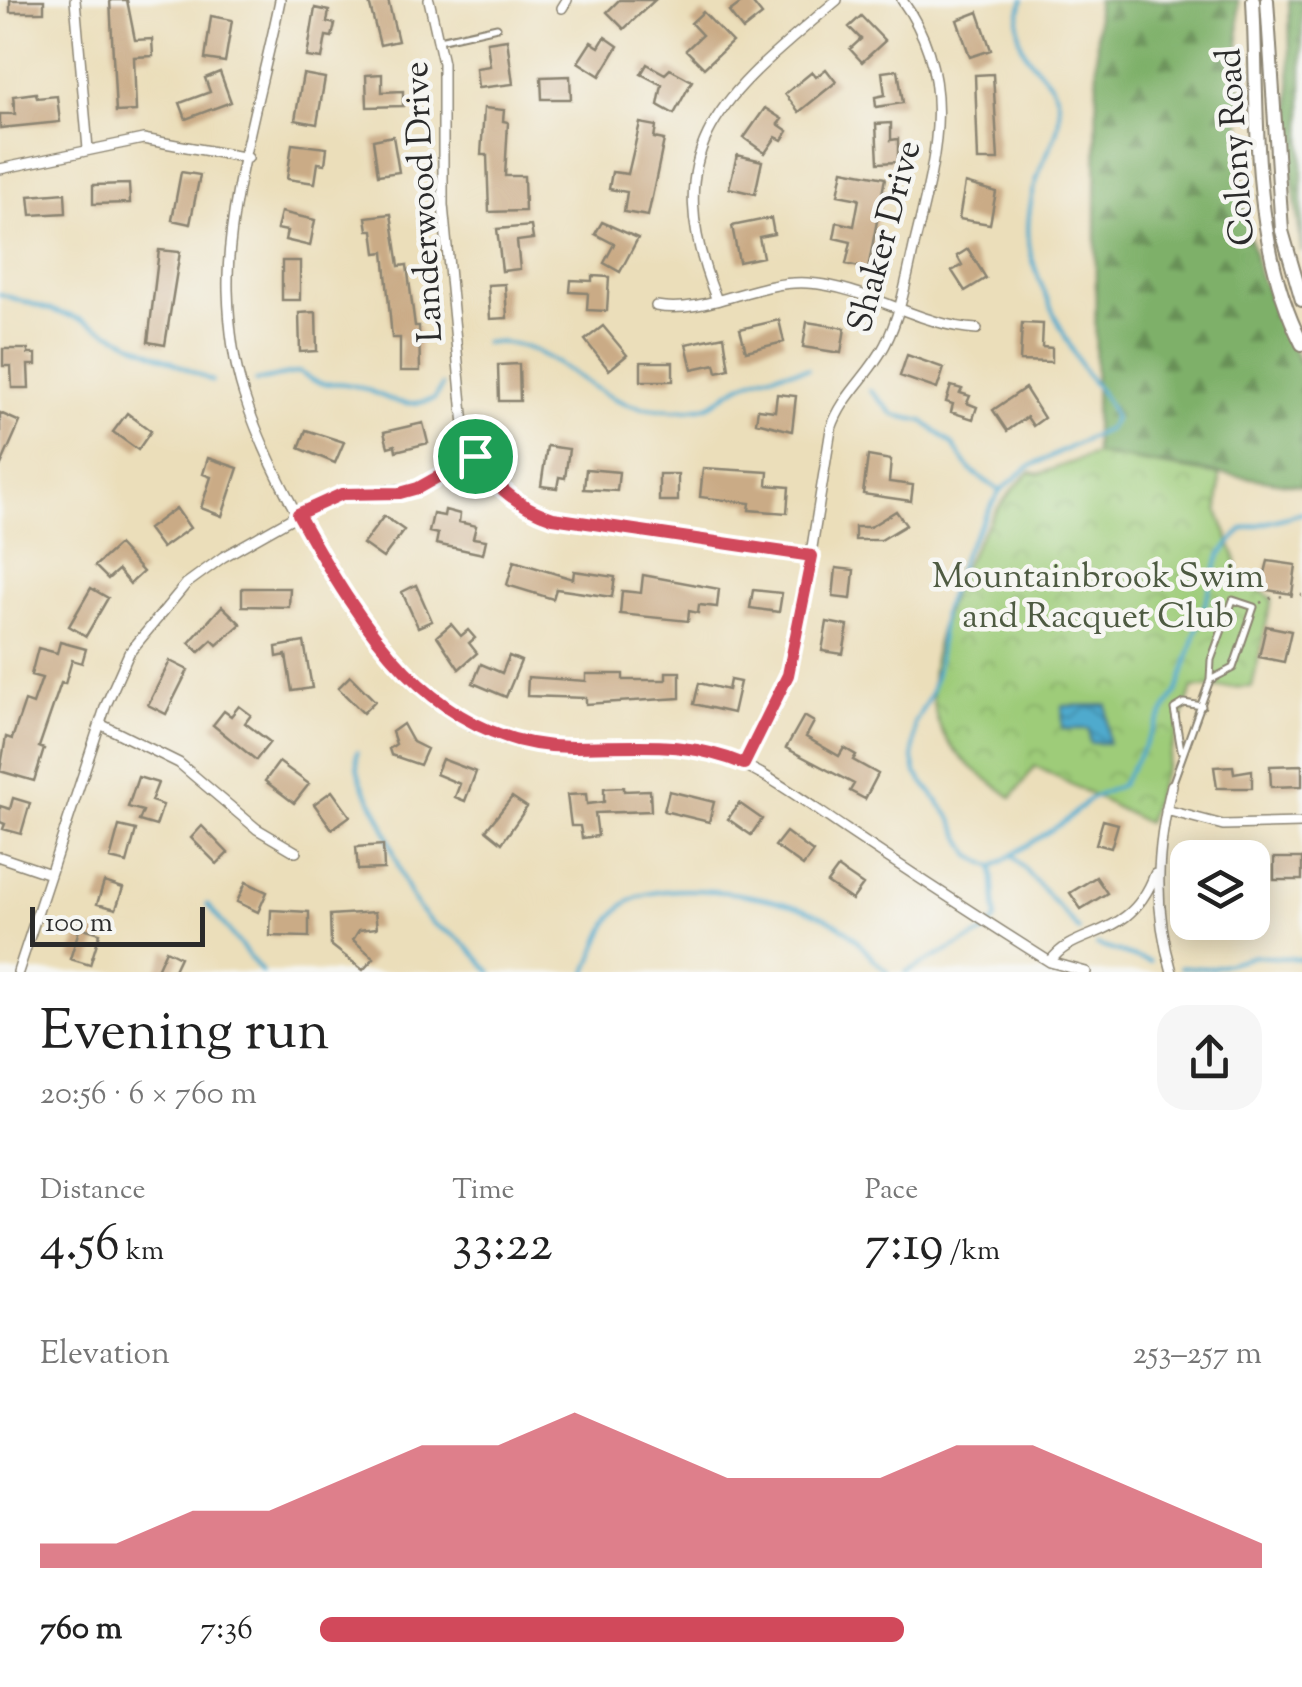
<!DOCTYPE html>
<html lang="en">
<head>
<meta charset="utf-8">
<style>
	:root { --surface:#fff; --page:#f6f6f6; --text:#222; --muted:#767676; --accent:#d1495b }
	body { margin:0; font-family:"Sorts Mill Goudy",serif; background:var(--page); color:var(--text); height:100vh; display:flex; flex-direction:column; font-size:38px; white-space:nowrap }
	* { box-sizing:border-box; margin:0 }
	p { font-size:32px; color:var(--muted) }
	.icon { flex:none; width:55px; height:55px; fill:none; stroke:currentColor; stroke-width:2; stroke-linecap:round; stroke-linejoin:round }
	.map { position:relative; height:972px; overflow:hidden }
	.side { display:flex; flex-direction:column; background:var(--surface); flex:1 }
	.side>* { flex:none }
	.fabs { position:absolute; left:1170px; top:840px; display:grid; gap:20px }
	.fabs a { display:grid; place-items:center; width:100px; height:100px; border-radius:20px; background:var(--surface); box-shadow:0 5px 25px #0003; font-size:50px }
	.scale { position:absolute; left:30px; bottom:25px; width:175px; box-sizing:border-box; padding-left:10px; border:5px solid #2b2b2b; border-top:0; font-size:28px; line-height:35px; white-space:nowrap; color:#2b2b2b; -webkit-text-stroke:8px #f6f6f2; paint-order:stroke }
	.pin { position:absolute; display:grid; place-items:center; width:85px; height:85px; color:#fff; margin:-42px; border:5px solid #fff; border-radius:50%; box-shadow:0 2px 10px #0007 }
	.round { display:grid; place-items:center; flex:none; width:105px; height:105px; border-radius:30px; background:var(--page) }
	.headline { display:flex; align-items:center; justify-content:space-between; height:170px; padding:0 40px }
	h1 { font-size:55px; font-weight:600; line-height:75px }
	.metrics { display:grid; grid-template-columns:repeat(3,1fr); gap:15px; height:170px; padding:10px 40px }
	.metrics div { display:grid; align-content:center }
	.metrics b { font-size:50px; font-weight:600 }
	.metrics small { font-size:28px; font-weight:400 }
	.metrics p { font-size:28px }
	.chart { height:280px; padding:20px 40px }
	.chart p { display:flex; justify-content:space-between }
	.chart svg { width:100%; height:180px; margin-top:10px; fill:var(--accent); opacity:.7 }
	ul { padding:0 40px; list-style:none; font-size:32px }
	li { display:grid; grid-template-columns:160px 120px 1fr; align-items:center; height:75px }
	li i { height:25px; border-radius:12px; background:var(--accent) }
	.map>svg:first-child { display:block }
	.forest { fill:url(#forest-firs); stroke:#546e4a; stroke-width:2.5 }
	.park { fill:url(#park-crowns); stroke:#647c52; stroke-width:2.5 }
	.water { fill:url(#water-waves); stroke:#3d6a7c; stroke-width:2.5 }
	.lines { fill:none; stroke-linecap:round; stroke-linejoin:round }
	.stream { stroke:#4faacd; stroke-width:4 }
	.building { fill:#caab86 }
	.service-casing { stroke:#8b8472; stroke-width:9 }
	.minor-casing { stroke:#8b8472; stroke-width:12 }
	.secondary-casing { stroke:#8b8472; stroke-width:16 }
	.path { stroke:#8b8472; stroke-width:2.5; stroke-dasharray:2.5 8; stroke-linecap:butt }
	.service { stroke:#fff; stroke-width:5 }
	.minor { stroke:#fff; stroke-width:9 }
	.secondary { stroke:#fff; stroke-width:12 }
	.route-casing { stroke:#fff; stroke-width:20 }
	.route { stroke:#d1495b; stroke-width:12 }
	.labels { text-anchor:middle; stroke-width:9; stroke-linejoin:round; paint-order:stroke }
	.street-label { font-size:35px; fill:#2b2b2b; stroke:#f6f6f2 }
	.park-label { font-size:35px; fill:#4e5b42; stroke:#f6f6f2 }
</style>
</head>
<body>
<div class="map">
<svg width="1302" height="972" viewBox="0 0 1302 972">
	<defs>
		<pattern id="forest-firs" width="22" height="20" patternUnits="userSpaceOnUse" patternTransform="scale(2.5)"><rect width="22" height="20" fill="#7eb069"/><path d="M5 1l3.5 6h-7zM16 11l3.5 6h-7z" fill="#678f57"/></pattern>
		<pattern id="park-crowns" width="20" height="18" patternUnits="userSpaceOnUse" patternTransform="scale(2.5)"><rect width="20" height="18" fill="#9ecc79"/><path d="M2 6a3 3 0 1 1 6 0M12 15a3 3 0 1 1 6 0" fill="none" stroke="#88af69"/></pattern>
		<pattern id="water-waves" width="16" height="10" patternUnits="userSpaceOnUse" patternTransform="scale(2.5)"><rect width="16" height="10" fill="#4faacd"/><path d="M0 5q4-4 8 0t8 0" fill="none" stroke="#428ba7"/></pattern>
	</defs>
	<rect width="100%" height="100%" fill="#f6f6f2"/>
	<filter id="ink" filterUnits="userSpaceOnUse"><feTurbulence type="fractalNoise" baseFrequency=".01" numOctaves="2"/><feDisplacementMap in="SourceGraphic" scale="20" xChannelSelector="R" yChannelSelector="G"/><feConvolveMatrix kernelMatrix="1 2 1 2 8 2 1 2 1" color-interpolation-filters="sRGB"/></filter>
	<filter id="wash" filterUnits="userSpaceOnUse"><feTurbulence type="fractalNoise" baseFrequency=".0048" numOctaves="4" result="noise"/><feDisplacementMap in="SourceGraphic" scale="40" xChannelSelector="R" yChannelSelector="G"/><feGaussianBlur stdDeviation="2.25" result="paint"/><feColorMatrix in="noise" values="0 0 0 0 0 0 0 0 0 0 0 0 0 0 0 0 0 1.4 0 .05"/><feComposite in="paint" operator="in"/></filter>
	<g filter="url(#wash)">
		<rect width="100%" height="100%" fill="#ebdeba"/>
		<path class="forest" d="M1097,0H1238L1243,207L1259,274L1302,369V486L1095,454Z
			M1289,0H1302V252L1292,176Z"/>
		<path class="park" d="M1095,454L1220,475L1218,511L1236,558L1237,576L1272,598L1252,687L1192,688L1147,823L1035,766L1012,798C985,777 950,757 938,722C912,651 976,520 1030,472L1039,474Z"/>
		<path class="water" d="M1107,705L1108,743H1090L1089,729H1063L1062,706Z"/>
		<g class="lines">
			<path class="stream" d="M0,294L83,320L212,381
				M484,343C551,335 586,401 646,408C664,411 692,411 708,406C718,402 725,394 734,389C758,375 781,371 808,369
				M256,381L299,372C328,392 325,379 351,385C385,392 393,412 434,399L442,386
				M870,390L894,415L923,421L953,445L970,470L1000,491
				M357,752C354,779 369,794 380,817C397,851 400,894 431,922C439,929 450,932 458,938C470,948 481,961 491,972
				M1012,855L1079,930
				M993,867L971,856L951,818L916,773L913,759L915,723L931,693L938,664L943,611L965,551L1000,491L1027,468L1108,429L1114,420C1111,400 1093,386 1083,369C1066,340 1032,274 1029,242C1026,218 1033,189 1041,167C1049,147 1061,132 1059,109C1056,63 1003,67 1023,0
				M993,867L1067,820L1088,800L1121,785L1179,687L1220,555L1243,529L1302,513
				M207,904L262,972
				M1097,945L1150,962
				M1180,967L1210,968L1255,956L1302,959
				M587,972C598,948 605,915 630,901C672,875 807,899 844,929C860,941 871,959 888,972
				M906,972L985,932L996,919L993,867"/>
		</g>
		<g id="blocks">
			<path class="building" d="M10,0H44V12H10Z
				M110,0H127L135,40L152,39L153,56L134,57L136,111L116,112Z
				M388,0L398,41L380,45L369,2Z
				M619,0H655L624,29L607,12Z
				M745,0H750L762,15L743,30L729,12Z
				M315,8L329,11L327,22L335,24L332,37L326,36L322,59L307,57Z
				M703,12L732,42L704,68L686,50L702,35L691,23Z
				M978,12L991,50L970,57L957,20Z
				M211,16L232,20L225,62L205,59Z
				M861,16L885,41L862,62L850,49L861,39L849,27Z
				M605,37L618,46L600,76L578,62L591,42L599,47Z
				M507,39L513,84L478,88L476,68L490,66L487,42Z
				M647,64L665,74L670,69L692,81L674,114L658,105L662,85L641,74Z
				M826,69L836,82L799,112L785,94L812,72L816,77Z
				M898,70L903,103L876,107L875,97L885,95L882,72Z
				M220,72L231,102L186,119L180,103L210,92L205,78Z
				M303,74L325,78L317,124L295,120Z
				M382,74V92L403,91V106L367,107L366,75Z
				M993,74L998,160H978L975,75Z
				M570,76L571,99H542L541,77Z
				M36,93L37,98L57,96L60,122L0,128V114H15L13,96Z
				M484,108L504,110L503,121L508,122L505,176H524L525,211L489,212L487,155H481Z
				M765,108L782,119L778,124L788,131L782,140L776,137L765,153L744,138Z
				M640,123L656,126L654,138L664,140L648,216L624,212L627,192L609,189L612,172L628,174Z
				M891,123V140L898,139V162L878,163L876,124Z
				M393,136L399,172L378,175L373,140Z
				M292,144L327,148L325,164L318,163L315,183L287,179Z
				M737,155L762,161L755,194L729,188Z
				M843,170L885,178L868,269L846,264L851,242L834,238L837,222L854,226L859,199L838,195Z
				M181,172L200,175L190,224L172,220Z
				M965,183L996,192L990,224L959,219Z
				M129,184L130,203L93,204V185Z
				M65,193L66,213L31,215L29,196Z
				M281,212L315,220L310,246L285,240L287,231L277,229Z
				M391,214L399,266L407,265L415,326H419L420,371H400V338H392L384,252L376,253L373,230H368L366,217Z
				M771,218L774,234L759,237L763,257L739,262L732,226Z
				M602,222L638,238L620,272L604,263L614,244L595,234Z
				M531,226L533,239L517,241L520,269L502,271L497,229Z
				M968,249L986,278L965,291L952,271L962,265L957,256Z
				M159,250L180,252L165,345L148,342Z
				M282,261H300V300H282Z
				M592,276L609,277L607,311L587,310L588,293L570,292L571,280L592,281Z
				M505,284L507,318L490,319L488,285Z
				M316,312L317,351L300,352L299,313Z
				M779,320L784,342L746,351L740,329Z
				M807,322L845,328L841,353L803,347Z
				M1022,323L1043,324L1042,347L1052,348V362L1020,361Z
				M603,326L627,355L609,370L585,340Z
				M724,336L729,369L717,372L715,364L692,369L686,344Z
				M3,349H28V354H36V365H28L29,388H12L11,366H3Z
				M907,355L944,368L937,389L900,376Z
				M641,362H673V381H641Z
				M519,364L520,401H499L498,365Z
				M951,386L962,389L960,393L970,396L967,403L977,407L973,419L951,412L953,404L946,402Z
				M1025,388L1044,418L1033,426L1027,417L1007,431L993,410Z
				M777,394L796,396L792,431L756,422L758,409L775,411Z
				M0,413L20,422L0,467Z
				M127,413L151,431L138,450L113,432Z
				M423,423L428,443L396,451L395,445L388,447L384,432Z
				M306,430L344,442L335,463L299,448Z
				M547,446L569,449L565,478L559,477L557,488L541,486Z
				M868,456L891,460L889,482L913,485L911,501L863,494Z
				M208,458L238,468L222,516L201,508L211,477L203,474Z
				M703,468L768,472L767,485L789,487L787,513L749,510L750,503L700,497Z
				M586,469L619,472L617,491L584,489Z
				M659,474H678V501H659Z
				M176,508L190,528L162,548L148,529Z
				M445,510L460,514L459,522L476,526L473,538L486,540L483,554L436,544L438,534L429,532L433,514L444,516Z
				M896,511L906,525L881,540H855V527H870Z
				M384,516L404,530L383,558L363,544Z
				M118,545L143,572L130,584L118,570L108,579L95,566Z
				M514,561L573,579L574,571L615,577L612,597L556,589L553,599L507,585Z
				M1268,561L1296,565L1292,594L1261,589Z
				M836,568L854,570L851,599L833,597Z
				M643,575L719,589L717,607L699,605L698,613L689,611L688,621L620,614L622,591L641,593Z
				M416,585L432,621L418,627L402,592Z
				M91,588L108,598L86,636L69,626Z
				M242,588H290L289,607L242,606Z
				M753,590L782,593L779,612L750,608Z
				M222,606L241,624L217,645L212,640L199,652L189,643Z
				M827,622L848,626L843,654L822,651Z
				M451,624L461,636L468,630L475,638L469,643L477,653L459,669L437,636Z
				M1266,626L1291,631L1284,662L1259,657Z
				M60,642L86,649L82,663L72,660L65,684L61,683L39,747L44,749L34,781L0,771L6,737L12,739L25,701L33,704L42,678L31,675L38,648L57,653Z
				M304,642L312,688L292,691L286,655L277,657L276,647Z
				M509,656L521,661L506,697L473,683L481,664L502,673Z
				M170,661L188,670L166,714L148,705Z
				M666,672H680V698L586,704V698L527,696L528,677L586,681V674H623V680H666Z
				M350,676L375,701L363,713L338,688Z
				M730,680L740,682L733,713L694,704L699,683L728,690Z
				M239,706L251,715L245,723L270,742L256,760L213,725L224,711L231,716Z
				M804,716L814,722L806,737L839,756L844,748L856,755L853,760L878,774L865,799L850,791L854,784L786,748Z
				M403,724L413,742L427,749L420,765L391,755L389,749L396,744L392,732Z
				M442,759L476,772L465,801L455,797L460,784L436,774Z
				M279,762L309,784L294,803L265,781Z
				M1302,765V786L1271,787L1270,766Z
				M1233,766L1234,773L1252,770V788H1217L1214,767Z
				M138,777L158,783L151,801L163,805L156,826L139,821L143,811L128,807Z
				M624,787V791L650,790L651,811L595,813L598,836L582,838L580,826H571L567,795L586,794L587,804L604,802V788Z
				M332,791L350,816L332,829L314,804Z
				M669,791L714,802L709,822L664,811Z
				M512,797L527,807L502,843L486,830Z
				M13,798L30,803L21,834L3,829L5,824L0,822V806L10,809Z
				M739,803L762,819L751,835L728,819Z
				M1103,820L1118,824L1111,848L1096,844Z
				M119,826L136,830L127,863L110,859Z
				M202,826L228,853L217,864L191,838Z
				M786,832L813,852L803,866L775,846Z
				M383,845L384,869L358,870L356,847Z
				M1274,858H1302V880H1274Z
				M838,868L863,885L852,900L827,883Z
				M1096,877L1107,893L1081,909L1070,893Z
				M104,882L123,888L116,909L97,904Z
				M246,882L267,892L258,912L237,902Z
				M271,910L309,912V937L270,936Z
				M375,912L377,928L359,930L353,940L374,958L363,970L331,945L330,915Z
				M80,927L100,933L90,965L70,959Z
				M166,950L180,957L173,972H156Z"/>
		</g>
	</g>
	<g filter="url(#ink)">
		<use href="#blocks" fill-opacity="0" stroke="#8b8472" stroke-width="2.5"/>
		<g class="lines">
			<g class="service-casing">
				<path id="service" d="M439,40L497,27
					M1181,750L1174,709L1184,703L1202,706
					M1172,785L1210,680L1233,668L1254,607L1233,600L1211,660L1210,680"/>
			</g>
			<g class="minor-casing">
				<path id="minor" d="M75,0L88,149
					M280,0C263,86 226,205 228,290C229,325 233,361 244,395C277,497 388,697 493,735C568,762 649,727 724,756C768,773 808,804 847,830C914,875 982,919 1050,962L1086,972
					M429,0L443,63V205L464,425L475,456L493,482L517,502L553,518L812,556
					M562,8L567,0
					M0,169L143,139L248,158
					M716,298C654,142 727,94 837,0
					M656,306C706,315 756,280 807,283C867,286 918,326 977,329
					M100,724L179,763L257,829L296,852
					M743,764L772,715L794,659L831,429C842,395 869,376 885,345C901,314 907,276 915,242C936,156 958,78 902,0
					M1166,810L1223,825L1302,823
					M0,857L50,874
					M1050,962C1075,925 1129,943 1155,874
					M18,972L106,705L129,653L186,584L223,557L322,501L342,494L418,488L475,456
					M1172,972C1153,907 1156,850 1172,785"/>
			</g>
			<g class="secondary-casing">
				<path id="secondary" d="M1253,0C1259,113 1249,240 1302,344
					M1267,0L1282,231L1302,300"/>
			</g>
			<path class="path" d="M1260,603L1273,597L1302,595"/>
			<use href="#service" class="service"/>
			<use href="#minor" class="minor"/>
			<use href="#secondary" class="secondary"/>
		</g>
	</g>
	<g class="lines" filter="url(#ink)">
		<g class="route-casing">
			<path id="route" d="M475,456C494,487 519,507 553,518L812,556L788,675L744,764C685,739 634,747 572,747C433,747 358,623 298,514L342,494L400,493L418,488Z"/>
		</g>
		<use href="#route" class="route"/>
	</g>
	<g class="labels">
		<g class="street-label">
			<text transform="translate(1234 147) rotate(-94)" y="12">Colony Road</text>
			<text transform="translate(422 202) rotate(-93)" y="12">Landerwood Drive</text>
			<text transform="translate(883 236) rotate(-75)" y="12">Shaker Drive</text>
		</g>
		<g class="park-label">
			<text x="1098" y="587">Mountainbrook Swim<tspan x="1098" dy="40">and Racquet Club</tspan></text>
		</g>
	</g>
</svg>
<div class="fabs">
<a><svg class="icon" aria-label="layers" viewBox="0 0 24 24"><path d="M12 4l9 5-9 5-9-5zM3 14l9 5 9-5"/></svg></a>
</div>
<div class="scale">100 m</div>
<div class="pin" style="left:475px;top:456px;background:#1e9e55"><svg class="icon" aria-label="arrive" viewBox="0 0 24 24"><path d="M6 21V4h12l-3 4 3 4H6"/></svg></div>
</div>
<section class="side">
<div class="headline"><div><h1>Evening run</h1><p>20:56 · 6 × 760 m</p></div><a class="round"><svg class="icon" aria-label="share" viewBox="0 0 24 24"><path d="M12 15V3M7 8l5-5 5 5M5 13v7h14v-7"/></svg></a></div>
<div class="metrics">
<div><p>Distance</p><b>4.56<small> km</small></b></div>
<div><p>Time</p><b>33:22</b></div>
<div><p>Pace</p><b>7:19<small> /km</small></b></div>
</div>
<div class="chart"><p><span>Elevation</span>253–257 m</p>
<svg viewBox="0 0 160 44" preserveAspectRatio="none"><path d="M0 44V38L10 38L20 30L30 30L40 22L50 14L60 14L70 6L80 14L90 22L100 22L110 22L120 14L130 14L140 22L150 30L160 38V44z"/></svg>
</div>
<ul>
<li><b>760 m</b>7:36<i style="width:62%"></i></li>
</ul>
</section>
</body>
</html>
